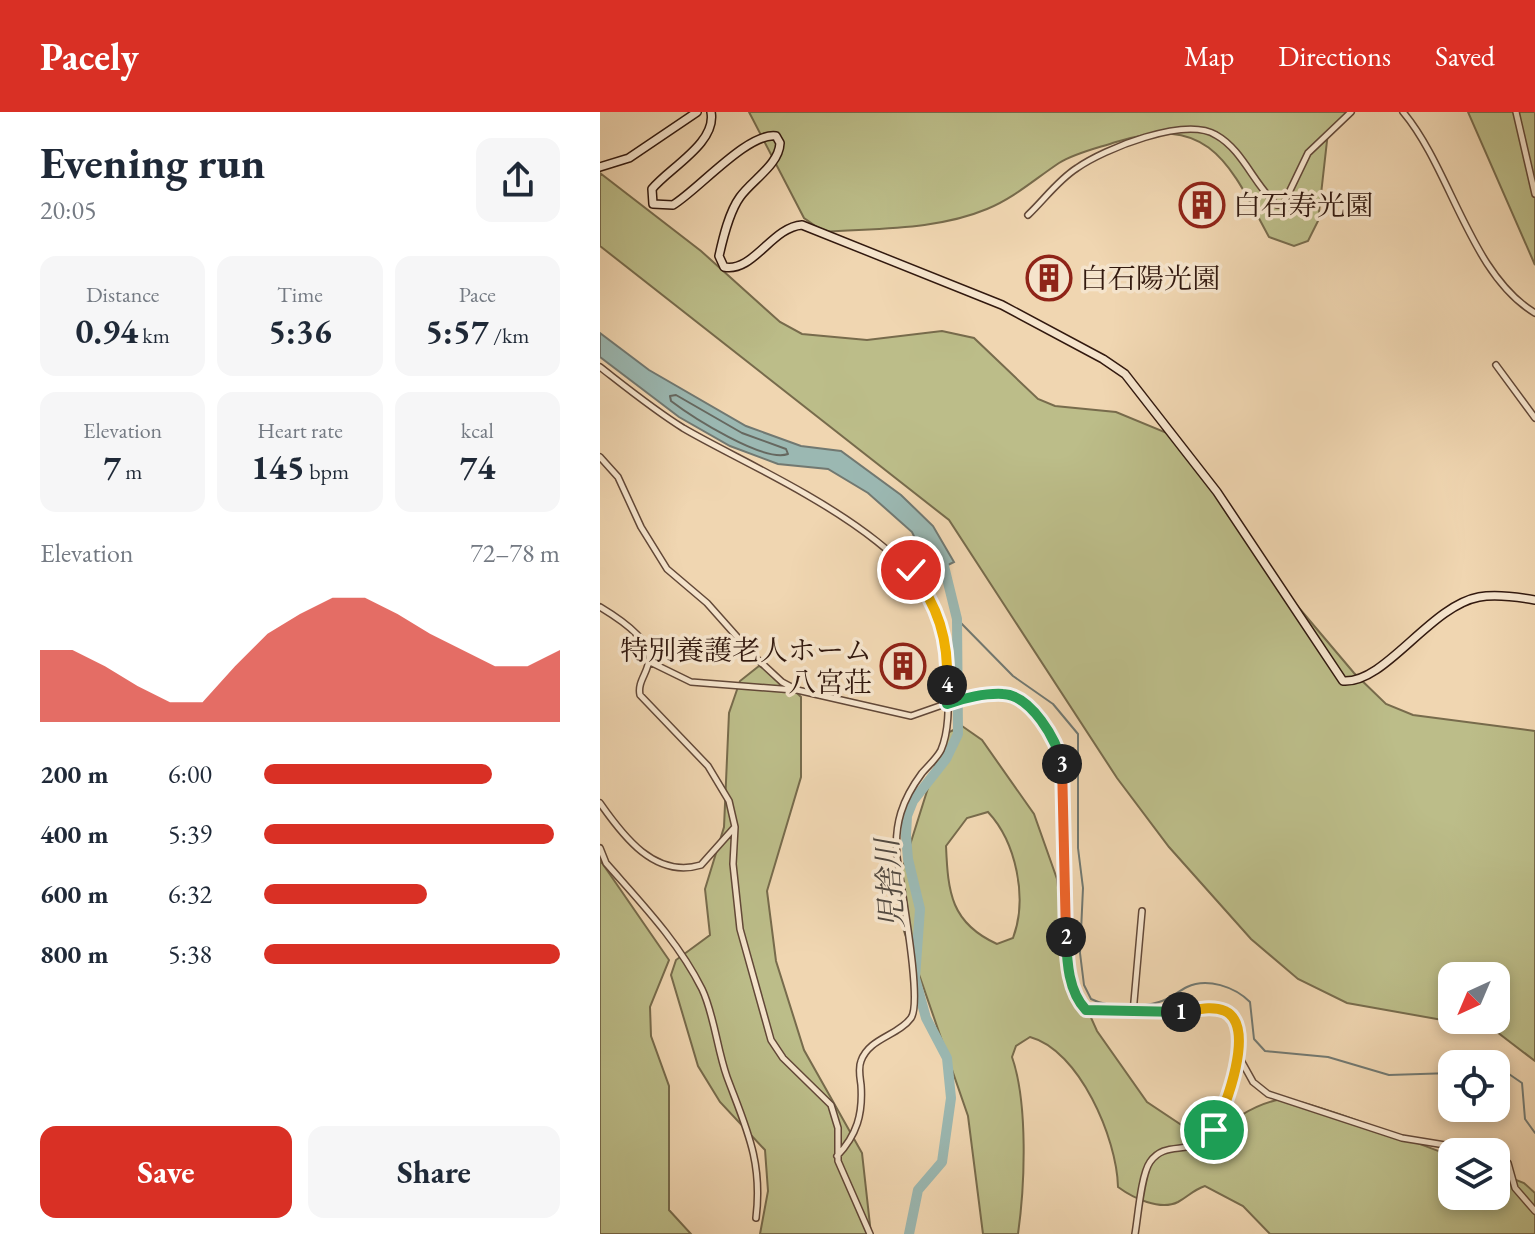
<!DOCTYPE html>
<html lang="en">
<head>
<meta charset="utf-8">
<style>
	:root { --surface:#fff; --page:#f6f6f7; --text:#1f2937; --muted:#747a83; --accent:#d93025 }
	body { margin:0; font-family:"EB Garamond","Noto Serif JP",serif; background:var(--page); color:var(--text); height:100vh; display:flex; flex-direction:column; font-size:30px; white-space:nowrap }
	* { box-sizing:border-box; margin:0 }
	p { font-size:26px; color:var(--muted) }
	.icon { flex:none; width:44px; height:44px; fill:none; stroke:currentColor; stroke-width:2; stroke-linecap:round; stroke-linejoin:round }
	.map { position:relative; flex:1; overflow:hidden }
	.side { display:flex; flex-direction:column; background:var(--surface); width:600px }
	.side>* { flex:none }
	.needle { width:52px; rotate:224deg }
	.buttons { position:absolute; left:838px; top:850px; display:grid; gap:16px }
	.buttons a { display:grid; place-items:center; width:72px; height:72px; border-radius:16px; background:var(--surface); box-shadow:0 4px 12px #0003; font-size:40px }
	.pin { position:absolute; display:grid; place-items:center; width:68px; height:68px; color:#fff; margin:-34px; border:4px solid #fff; border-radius:50%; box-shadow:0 2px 8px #0007 }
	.km { position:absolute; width:40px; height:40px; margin:-20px; border-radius:50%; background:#222; color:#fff; font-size:22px; line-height:40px; text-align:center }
	.round { display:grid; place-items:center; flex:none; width:84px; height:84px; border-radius:16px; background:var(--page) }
	.overview { display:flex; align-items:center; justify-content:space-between; height:136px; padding:0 40px }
	h1 { font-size:44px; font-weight:700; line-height:60px }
	.stats { display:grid; grid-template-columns:repeat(3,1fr); gap:12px; height:136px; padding:8px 40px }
	.stats div { display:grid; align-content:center; border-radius:16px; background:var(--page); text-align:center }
	.stats b { font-size:34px; font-weight:700 }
	.stats small { font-size:22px; font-weight:400 }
	.stats p { font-size:22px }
	.chart { height:224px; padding:16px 40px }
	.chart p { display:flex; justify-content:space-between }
	.chart svg { width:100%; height:144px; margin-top:8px; fill:var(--accent); opacity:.7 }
	.button { display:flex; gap:16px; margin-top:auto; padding:16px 40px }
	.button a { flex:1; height:92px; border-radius:16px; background:var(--accent); color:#fff; font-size:32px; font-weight:700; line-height:92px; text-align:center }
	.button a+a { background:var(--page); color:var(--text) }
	ul { padding:0 40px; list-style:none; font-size:26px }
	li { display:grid; grid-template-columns:128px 96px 1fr; align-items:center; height:60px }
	li i { height:20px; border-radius:10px; background:var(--accent) }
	header { display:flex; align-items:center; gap:48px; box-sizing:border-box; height:112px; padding:0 40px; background:var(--accent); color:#fff }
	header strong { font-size:38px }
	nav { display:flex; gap:44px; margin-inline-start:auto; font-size:28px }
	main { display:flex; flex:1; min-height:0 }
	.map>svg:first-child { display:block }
	.green { fill:#bcbd89; stroke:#776b4c; stroke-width:2; fill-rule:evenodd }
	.water { fill:#9bb8b2; stroke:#717871; stroke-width:2 }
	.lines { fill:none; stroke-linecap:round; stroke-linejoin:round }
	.shore { stroke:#666860; stroke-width:2 }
	.stream { stroke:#717871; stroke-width:2 }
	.river { stroke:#9bb8b2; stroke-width:10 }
	.street-casing { stroke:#624838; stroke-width:8 }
	.secondary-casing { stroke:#32190f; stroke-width:10 }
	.street { stroke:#f5e4cc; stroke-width:5 }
	.secondary { stroke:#f5e4cc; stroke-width:7 }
	.split-1-casing { stroke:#fff; stroke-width:16 }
	.split-2-casing { stroke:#fff; stroke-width:16 }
	.split-3-casing { stroke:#fff; stroke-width:16 }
	.split-4-casing { stroke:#fff; stroke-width:16 }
	.split-5-casing { stroke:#fff; stroke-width:16 }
	.split-1 { stroke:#f5b400; stroke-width:10 }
	.split-2 { stroke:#22a559; stroke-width:10 }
	.split-3 { stroke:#f0652b; stroke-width:10 }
	.split-4 { stroke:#22a559; stroke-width:10 }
	.split-5 { stroke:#f5b400; stroke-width:10 }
	.labels { text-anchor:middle; stroke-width:7; stroke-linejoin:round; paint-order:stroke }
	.poi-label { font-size:28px; fill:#32190f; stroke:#f5e4cc; text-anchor:start }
	.water-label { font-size:30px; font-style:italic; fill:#524940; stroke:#f5e4cc }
</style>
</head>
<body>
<header>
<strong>Pacely</strong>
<nav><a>Map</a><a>Directions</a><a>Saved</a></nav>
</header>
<main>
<section class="side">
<div class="overview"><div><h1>Evening run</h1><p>20:05</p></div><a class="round"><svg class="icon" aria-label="share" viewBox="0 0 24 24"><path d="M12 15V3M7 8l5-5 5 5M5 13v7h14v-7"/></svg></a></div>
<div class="stats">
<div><p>Distance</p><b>0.94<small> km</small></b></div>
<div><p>Time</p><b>5:36</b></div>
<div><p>Pace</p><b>5:57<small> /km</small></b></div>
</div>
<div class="stats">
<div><p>Elevation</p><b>7<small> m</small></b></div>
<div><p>Heart rate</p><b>145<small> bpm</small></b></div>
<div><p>kcal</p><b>74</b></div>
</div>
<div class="chart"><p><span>Elevation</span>72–78 m</p>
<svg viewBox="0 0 160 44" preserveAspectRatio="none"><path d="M0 44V22L10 22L20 27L30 33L40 38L50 38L60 27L70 17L80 11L90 6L100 6L110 11L120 17L130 22L140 27L150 27L160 22V44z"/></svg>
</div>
<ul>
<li><b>200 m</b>6:00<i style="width:77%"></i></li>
<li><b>400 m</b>5:39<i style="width:98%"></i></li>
<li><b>600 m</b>6:32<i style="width:55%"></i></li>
<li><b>800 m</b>5:38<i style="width:100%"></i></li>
</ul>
<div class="button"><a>Save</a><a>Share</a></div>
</section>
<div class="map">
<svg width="935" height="1122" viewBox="0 0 935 1122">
	<rect width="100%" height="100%" fill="#f0d6b1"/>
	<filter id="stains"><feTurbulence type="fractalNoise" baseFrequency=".0025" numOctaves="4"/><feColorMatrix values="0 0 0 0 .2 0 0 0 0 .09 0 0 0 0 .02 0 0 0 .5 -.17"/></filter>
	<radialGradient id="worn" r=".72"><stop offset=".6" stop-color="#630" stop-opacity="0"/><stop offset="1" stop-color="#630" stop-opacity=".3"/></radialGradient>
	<path class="green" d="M149,0H748L728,20L718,109L708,129L694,134L669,125C630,53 610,0 516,30C498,36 475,41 459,51C435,67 414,86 387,97C337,118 278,116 224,120L204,106Z
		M868,0H935V153Z
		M0,61L101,139L180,210L202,222L267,228L342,219L374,226L438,287L455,294L516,300L567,321L604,361L627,402L694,490L754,561L786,592L813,603L935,619V949L893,917L747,891L698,867L651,827L569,735L517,666L349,408L0,134ZM852,864H896V908H852Z
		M159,554L184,568L201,585V665L167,779L176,849L204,938L262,1041L271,1122H160L168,1079L165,1038L120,990L98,954L71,863L76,848L110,823L105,777L124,715L129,601L140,569Z
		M362,614L382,628L434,702L457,767L467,852L497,919L547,990L607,1030C628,1010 653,992 682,987C700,984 826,1035 852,1044V1084H896V1060L924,1071L935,1081V1122H670L643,1094L605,1074C593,1078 589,1084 578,1090C560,1099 533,1086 518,1075C517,1026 479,938 430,925L416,934L412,945C428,991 425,1073 418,1122H383L368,1004L304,819L298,771L345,622ZM388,700C416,730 428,786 413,826L397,832C351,811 348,781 346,734L367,706Z
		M0,748L69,848L50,895L51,924L69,974V1098L91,1122H0Z"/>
	<path class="water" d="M0,221L49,258L146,314L201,334L241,339L301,383L333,414L354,450L332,461L312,420L268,381L228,357L178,352L130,334L79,305L0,245Z"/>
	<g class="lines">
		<path class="shore" d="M76,283L142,321L186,337L188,342C164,351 92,305 71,289L70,284Z"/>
		<path class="stream" d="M357,507L413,564L453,592L478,622V736L483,776L480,841L484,873L491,887C509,896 541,896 559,890C570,887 577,880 587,875C607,865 635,875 650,890L654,927L665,939L728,945L789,963L852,961
			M896,959L906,960L922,971L925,1007L935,1021"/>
		<path class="river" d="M309,1122L318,1078L342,1050L351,986L347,946L326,906L315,866L320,797L308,747L306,724L307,704L313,689L346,647L358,622L357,507L341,442"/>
		<g class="street-casing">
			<path id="street" d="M803,0C851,57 870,162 935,201
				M916,0L935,82
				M428,103C444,88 458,68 477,56C504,37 585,4 616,23C643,38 654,73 677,93H683L708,41L751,0
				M896,253L935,306
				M0,255C27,276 54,298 83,316C163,363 353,437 348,548C347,575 352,613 341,638C337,646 328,654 322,661C302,688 294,712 297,745C300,771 323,890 311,906C298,924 269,926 261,949C258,956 260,965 261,973C263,1002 257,1023 237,1044
				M0,345L18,365L41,415L67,457L107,491L155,545L182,570L197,578L311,604L351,590L405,582L427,594L443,612L460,642L463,656C467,700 449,882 492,900L617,897C659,909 629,1013 600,1030C584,1041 564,1030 550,1050C541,1063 538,1105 535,1122
				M0,495C15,504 50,526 49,546C49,560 37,569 40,583L108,654L129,689L135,715L133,752L140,817L171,928L183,946L231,993L238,1016V1049L270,1122
				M48,549L91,570L194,578
				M0,691C23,724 55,767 101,753L134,716
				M0,736L6,751C41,791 78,829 102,877C114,902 117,937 127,965C146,1016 163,1049 156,1106
				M533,901L542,799
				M638,943L653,970L668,982L802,1026L888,1040
				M896,1043L908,1051L915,1076L935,1099"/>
		</g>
		<g class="secondary-casing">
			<path id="secondary" d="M111,0C117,31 69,56 52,77L53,92L73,93C98,78 148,20 176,24L180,31C179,53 152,68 140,85C129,100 123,126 119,144L124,155C153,161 172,115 202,113L402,193L503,247L525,262L617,380L743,569C785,572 830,494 879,485C896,482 918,485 935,488
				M0,55L29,46L97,0"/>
		</g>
		<use href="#street" class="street"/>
		<use href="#secondary" class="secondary"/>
	</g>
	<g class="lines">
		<g class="split-1-casing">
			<path id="split-1" d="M581,900C596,898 611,893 625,899C657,914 625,996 614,1018"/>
		</g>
		<g class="split-2-casing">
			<path id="split-2" d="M466,825C467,849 468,879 486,898L581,900"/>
		</g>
		<g class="split-3-casing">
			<path id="split-3" d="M462,652L466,825"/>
		</g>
		<g class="split-4-casing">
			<path id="split-4" d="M347,573V592C363,586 386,581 403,582C431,583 457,628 462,652"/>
		</g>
		<g class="split-5-casing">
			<path id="split-5" d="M311,458C338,494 349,527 347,573"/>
		</g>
		<use href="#split-1" class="split-1"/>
		<use href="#split-2" class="split-2"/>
		<use href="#split-3" class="split-3"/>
		<use href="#split-4" class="split-4"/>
		<use href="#split-5" class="split-5"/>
	</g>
	<defs>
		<g id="building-ring" transform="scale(2.3)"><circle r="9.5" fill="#f5e4cc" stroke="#8f2418" stroke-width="1.5"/><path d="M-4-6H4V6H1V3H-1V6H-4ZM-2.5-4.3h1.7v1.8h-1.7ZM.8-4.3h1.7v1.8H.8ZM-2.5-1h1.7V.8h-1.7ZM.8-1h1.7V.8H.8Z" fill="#8f2418"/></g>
	</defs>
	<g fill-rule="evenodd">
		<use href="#building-ring" x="602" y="93"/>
		<use href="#building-ring" x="449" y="166"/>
		<use href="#building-ring" x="303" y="554"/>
	</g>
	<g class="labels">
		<g class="poi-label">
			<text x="633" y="103">白石寿光園</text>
			<text x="480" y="176">白石陽光園</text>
			<text x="272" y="548" text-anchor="end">特別養護老人ホーム<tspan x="272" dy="32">八宮荘</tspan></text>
		</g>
		<g class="water-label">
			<text transform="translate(290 772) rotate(-94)" y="10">児捨川</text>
		</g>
	</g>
	<rect width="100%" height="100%" filter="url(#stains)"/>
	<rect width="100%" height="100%" fill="url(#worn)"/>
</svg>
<div class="buttons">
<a><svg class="needle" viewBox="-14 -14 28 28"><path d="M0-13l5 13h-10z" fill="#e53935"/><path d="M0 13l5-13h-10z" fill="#747a83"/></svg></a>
<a><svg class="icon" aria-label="locate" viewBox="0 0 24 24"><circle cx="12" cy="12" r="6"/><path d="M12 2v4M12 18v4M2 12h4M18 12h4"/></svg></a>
<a><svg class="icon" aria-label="layers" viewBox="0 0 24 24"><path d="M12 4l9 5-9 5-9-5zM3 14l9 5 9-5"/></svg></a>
</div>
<div class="pin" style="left:614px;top:1018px;background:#1e9e55"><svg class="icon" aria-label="arrive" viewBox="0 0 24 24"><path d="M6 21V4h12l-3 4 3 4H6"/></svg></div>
<div class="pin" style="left:311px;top:458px;background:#d93025"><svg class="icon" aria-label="check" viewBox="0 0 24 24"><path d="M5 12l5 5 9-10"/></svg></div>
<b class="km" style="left:581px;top:900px">1</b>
<b class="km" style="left:466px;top:825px">2</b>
<b class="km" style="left:462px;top:652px">3</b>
<b class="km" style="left:347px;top:573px">4</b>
</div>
</main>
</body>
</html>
